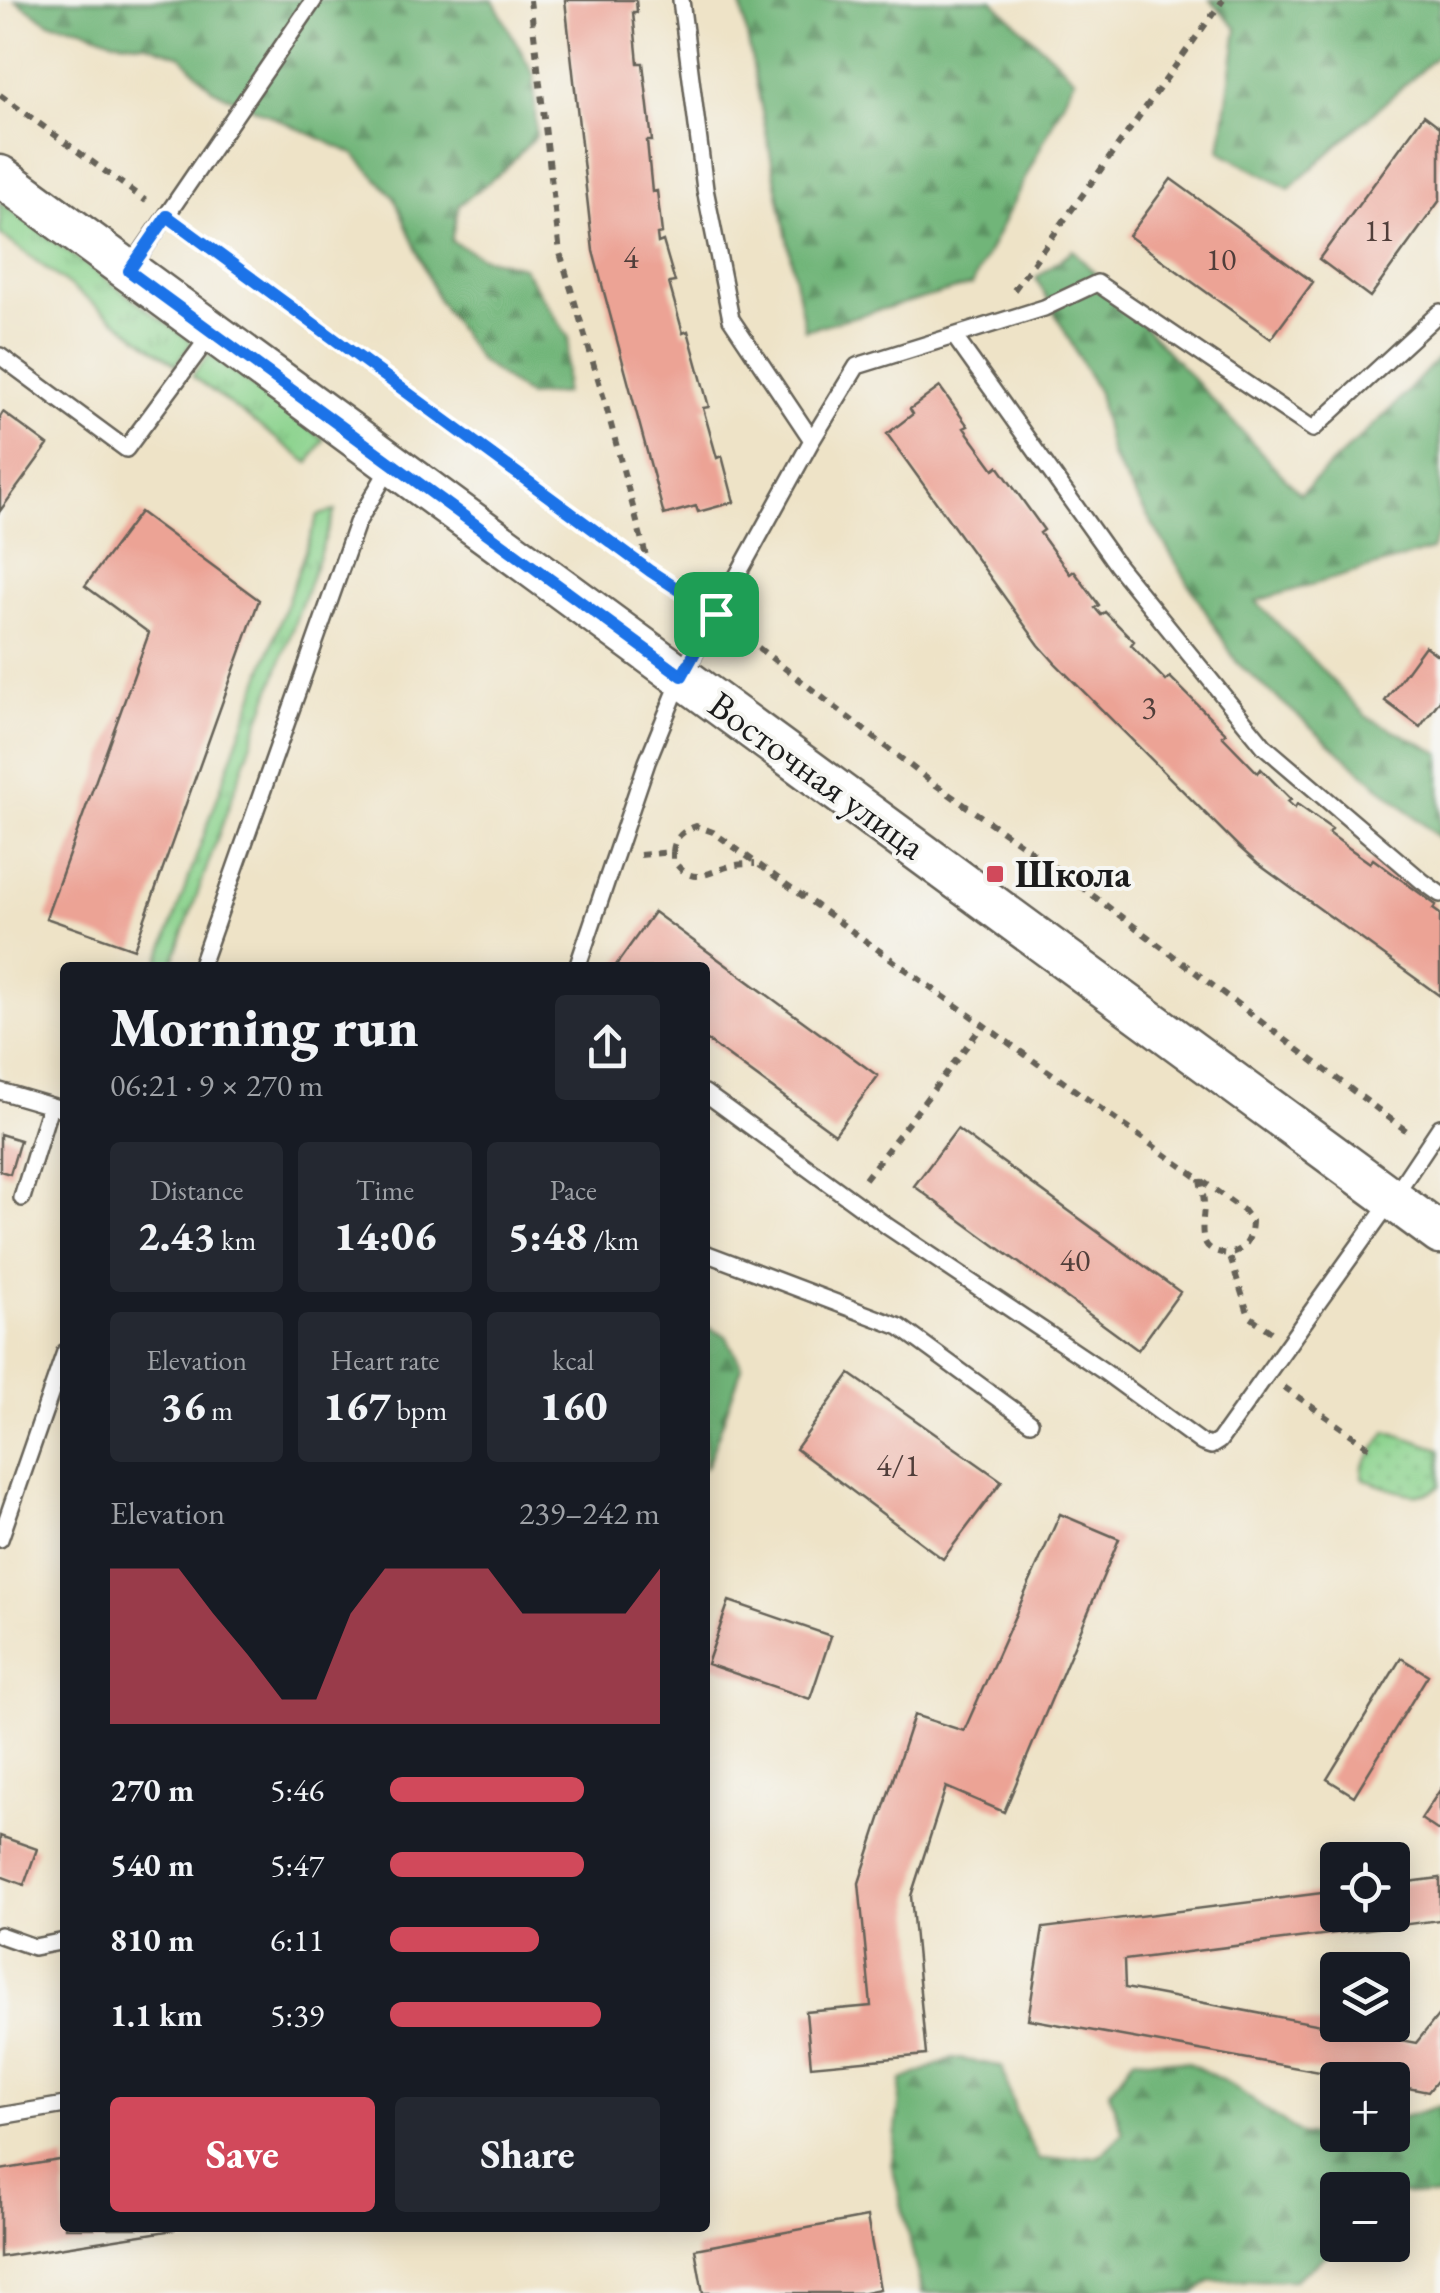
<!DOCTYPE html>
<html lang="en">
<head>
<meta charset="utf-8">
<style>
	:root { --surface:#171b24; --page:#242831; --text:#f1f3f6; --muted:#9ea1a6; --accent:#d1495b }
	body { margin:0; font-family:"EB Garamond",serif; background:var(--page); color:var(--text); height:100vh; display:flex; flex-direction:column; font-size:38px; white-space:nowrap }
	* { box-sizing:border-box; margin:0 }
	p { font-size:32px; color:var(--muted) }
	.icon { flex:none; width:55px; height:55px; fill:none; stroke:currentColor; stroke-width:2; stroke-linecap:round; stroke-linejoin:round }
	.map { position:relative; flex:1; overflow:hidden }
	.panel { position:absolute; left:60px; top:962px; width:650px; height:1270px; display:flex; flex-direction:column; background:var(--surface); border-radius:10px; box-shadow:0 5px 25px #0003 }
	.panel>* { flex:none }
	.tools { position:absolute; left:1320px; top:1842px; display:grid; gap:20px }
	.tools a { display:grid; place-items:center; width:90px; height:90px; border-radius:10px; background:var(--surface); box-shadow:0 5px 25px #0003; font-size:50px }
	.pin { position:absolute; display:grid; place-items:center; width:85px; height:85px; color:#fff; margin:-42px; border-radius:20px; box-shadow:0 5px 15px #0006 }
	.round { display:grid; place-items:center; flex:none; width:105px; height:105px; border-radius:10px; background:var(--page) }
	.headline { display:flex; align-items:center; justify-content:space-between; height:170px; padding:0 50px }
	h1 { font-size:55px; font-weight:800; line-height:75px }
	.figures { display:grid; grid-template-columns:repeat(3,1fr); gap:15px; height:170px; padding:10px 50px }
	.figures div { display:grid; align-content:center; border-radius:10px; background:var(--page); text-align:center }
	.figures b { font-size:42px; font-weight:800 }
	.figures small { font-size:28px; font-weight:400 }
	.figures p { font-size:28px }
	.chart { height:280px; padding:20px 50px }
	.chart p { display:flex; justify-content:space-between }
	.chart svg { width:100%; height:180px; margin-top:10px; fill:var(--accent); opacity:.7 }
	.button { display:flex; gap:20px; margin-top:auto; padding:20px 50px }
	.button a { flex:1; height:115px; border-radius:10px; background:var(--accent); color:#fff; font-size:40px; font-weight:800; line-height:115px; text-align:center }
	.button a+a { background:var(--page); color:var(--text) }
	ul { padding:0 50px; list-style:none; font-size:32px }
	li { display:grid; grid-template-columns:160px 120px 1fr; align-items:center; height:75px }
	li i { height:25px; border-radius:12px; background:var(--accent) }
	.map>svg:first-child { display:block }
	.grass { fill:url(#grass-tufts); stroke:#547855; stroke-width:2.5 }
	.forest { fill:url(#forest-firs); stroke:#46684a; stroke-width:2.5 }
	.park { fill:url(#park-dots); stroke:#547855; stroke-width:2.5 }
	.building { fill:#eca395 }
	.lines { fill:none; stroke-linecap:round; stroke-linejoin:round }
	.service-casing { stroke:#666258; stroke-width:20 }
	.secondary-casing { stroke:#666258; stroke-width:45 }
	.path { stroke:#666258; stroke-width:6; stroke-dasharray:8 8; stroke-linecap:butt }
	.service { stroke:#fff; stroke-width:15 }
	.secondary { stroke:#fff; stroke-width:40 }
	.route-casing { stroke:#fff; stroke-width:20 }
	.route { stroke:#1a73e8; stroke-width:12 }
	.poi-dot { fill:#d1495b; stroke:#f6f6f2; stroke-width:4 }
	.labels { text-anchor:middle; stroke-width:8; stroke-linejoin:round; paint-order:stroke }
	.number-label { font-size:32px; fill:#503e3a }
	.street-label { font-size:38px; fill:#1c1c1c; stroke:#f6f6f2 }
	.poi-label { font-size:38px; font-weight:bold; fill:#1c1c1c; stroke:#f6f6f2; text-anchor:start }
</style>
</head>
<body>
<div class="map">
<svg width="1440" height="2293" viewBox="0 0 1440 2293">
	<defs>
		<pattern id="grass-tufts" width="24" height="20" patternUnits="userSpaceOnUse" patternTransform="scale(2.5)"><rect width="24" height="20" fill="#8cd38e"/><path d="M3 7l-1-3M5 7V3M7 7l1-3M15 17l-1-3M17 17v-4M19 17l1-3" fill="none" stroke="#78b57a"/></pattern>
		<pattern id="forest-firs" width="22" height="20" patternUnits="userSpaceOnUse" patternTransform="scale(2.5)"><rect width="22" height="20" fill="#71b579"/><path d="M5 1l3.5 6h-7zM16 11l3.5 6h-7z" fill="#5c9262"/></pattern>
		<pattern id="park-dots" width="8" height="8" patternUnits="userSpaceOnUse" patternTransform="scale(2.5)"><rect width="8" height="8" fill="#8cd38e"/><path d="M2 2h.1M6 6h.1" fill="none" stroke="#78b57a" stroke-width="1.8" stroke-linecap="round"/></pattern>
	</defs>
	<rect width="100%" height="100%" fill="#f6f6f2"/>
	<filter id="ink" filterUnits="userSpaceOnUse"><feTurbulence type="fractalNoise" baseFrequency=".01" numOctaves="2"/><feDisplacementMap in="SourceGraphic" scale="20" xChannelSelector="R" yChannelSelector="G"/><feConvolveMatrix kernelMatrix="1 2 1 2 8 2 1 2 1" color-interpolation-filters="sRGB"/></filter>
	<filter id="wash" filterUnits="userSpaceOnUse"><feTurbulence type="fractalNoise" baseFrequency=".0048" numOctaves="4" result="noise"/><feDisplacementMap in="SourceGraphic" scale="40" xChannelSelector="R" yChannelSelector="G"/><feGaussianBlur stdDeviation="2.25" result="paint"/><feColorMatrix in="noise" values="0 0 0 0 0 0 0 0 0 0 0 0 0 0 0 0 0 1.4 0 .05"/><feComposite in="paint" operator="in"/></filter>
	<g filter="url(#wash)">
		<rect width="100%" height="100%" fill="#eee3c7"/>
		<path class="grass" d="M0,202L192,342L176,365L0,234Z
			M209,354L324,439L309,463L192,376Z
			M335,511L171,967H157L318,515Z"/>
		<path class="forest" d="M15,0H493L534,75L536,136L505,169L459,205L451,241L482,257L523,267L569,338L564,393L528,396L479,360L438,300L394,197L354,154L212,89L181,56L147,44L112,40L82,28L48,22Z
			M740,0H992L1075,78L972,285L805,330Z
			M1210,0H1440V53L1289,189L1220,151L1237,29Z
			M1073,250L1300,494L1394,406L1440,356V529L1431,550L1256,601L1367,717L1440,753V839L1237,663L1111,456L1098,393L1036,278Z
			M705,1326L726,1336L742,1367L708,1463L705,1467Z
			M953,2058L1002,2066L1016,2114L1039,2160L1100,2156L1123,2133L1109,2092L1134,2058L1187,2062L1230,2084L1303,2136L1337,2130L1338,2135H1392L1393,2120L1440,2106V2197L1393,2193L1392,2190H1338V2245H1340L1294,2280L1211,2281L1194,2293H922L892,2165L902,2080Z"/>
		<path class="park" d="M1387,1431L1440,1449V1486C1421,1505 1388,1487 1365,1480L1362,1477L1363,1466Z"/>
		<g id="blocks">
			<path class="building" d="M565,0H636L637,12H633L638,63H643L652,141H647L652,192L657,191L662,233L657,234L658,243L663,241L675,282L669,283L683,333L688,331L709,407L703,408L717,458L722,456L734,502L698,512L696,506L664,515L593,251Z
				M1424,115L1440,127V200L1370,297L1319,259Z
				M1171,179L1313,282L1271,339L1129,236Z
				M940,387L968,426L964,428L994,469L998,466L1044,530L1040,533L1070,574L1074,571L1099,605L1095,608L1101,615L1105,612L1134,641L1131,645L1166,681L1170,677L1226,733L1222,736L1258,773L1261,769L1291,799L1288,802L1295,808L1297,804L1332,829L1329,833L1349,848L1370,863L1373,859L1436,905L1433,909L1440,914V996L1258,864L1239,847L1056,664L1039,645L887,434L913,414L910,409Z
				M3,412L48,445L0,511V417Z
				M140,512L259,600L134,949L46,918L149,633L85,586Z
				M1425,646L1440,657V700L1420,727L1385,701Z
				M654,912L878,1076L835,1134L705,1039V968H614Z
				M957,1129L1180,1292L1138,1350L914,1186Z
				M0,1134L20,1140L10,1174L0,1171Z
				M850,1374L1002,1481L943,1559L796,1449Z
				M1060,1514L1119,1539L1004,1812L946,1787L911,1896L926,2055L811,2066L806,2012L871,2006L859,1883L914,1715L964,1731Z
				M729,1601L831,1636L810,1699L707,1664Z
				M1401,1658L1428,1675L1354,1796L1327,1779Z
				M1440,1790V1832L1421,1819Z
				M0,1836L37,1849L24,1885L0,1876Z
				M1440,1878V1920L1124,1960L1125,1988L1416,2043L1440,2013V2077L1428,2092L1392,2085V2080H1364L1028,2019L1043,1928L1338,1891V1915H1392V1884Z
				M65,2159V2228H174V2230L0,2257V2170Z
				M867,2217L880,2289L860,2293H703L695,2249Z"/>
		</g>
	</g>
	<g filter="url(#ink)">
		<use href="#blocks" fill-opacity="0" stroke="#666258" stroke-width="2.5"/>
		<g class="lines">
			<g class="service-casing">
				<path id="service" d="M681,0L705,189L731,319L812,440
					M130,269L314,0
					M954,336L1117,565L1264,746L1422,881L1440,894
					M0,356L126,449L212,333
					M200,968L357,523L390,467
					M577,968L647,762L682,676L812,440L857,366L1044,308L1097,283L1313,429L1440,312
					M0,1091L65,1110
					M705,1093L887,1226L1102,1370L1202,1443L1211,1446L1219,1441L1392,1199L1440,1127
					M22,1198L50,1106
					M705,1253L900,1327L1030,1422
					M0,1539L65,1352
					M0,1935L34,1947L65,1941
					M0,2116L65,2105"/>
			</g>
			<g class="secondary-casing">
				<path id="secondary" d="M0,176L1440,1234"/>
			</g>
			<path class="path" d="M530,0L560,253L605,402L650,571L695,600
				M0,95L146,201
				M184,229L649,570
				M1014,290L1223,0
				M733,628L930,781L1067,876L1408,1132
				M673,852C674,837 684,830 696,826L713,832L1243,1210L1252,1222C1251,1239 1247,1249 1229,1254
				M640,855L673,852V860C693,887 704,873 731,866C738,864 747,864 755,864
				M865,1179L983,1025
				M1200,1179C1201,1187 1204,1196 1204,1204C1203,1230 1195,1251 1229,1254L1249,1316L1271,1332
				M1284,1387L1373,1450"/>
			<use href="#service" class="service"/>
			<use href="#secondary" class="secondary"/>
		</g>
	</g>
	<g class="lines" filter="url(#ink)">
		<g class="route-casing">
			<path id="route" d="M167,216L650,571L716,614L682,676L129,271Z"/>
		</g>
		<use href="#route" class="route"/>
	</g>
	<rect class="poi-dot" x="985" y="864" width="20" height="20" rx="5"/>
	<g class="labels">
		<g class="number-label">
			<text x="1379" y="241">11</text>
			<text x="631" y="268">4</text>
			<text x="1221" y="270">10</text>
			<text x="1149" y="718">3</text>
			<text x="1075" y="1271">40</text>
			<text x="898" y="1476">4/1</text>
		</g>
		<g class="street-label">
			<text transform="translate(817 775) rotate(36)" y="13">Восточная улица</text>
		</g>
		<g class="poi-label">
			<text x="1015" y="887">Школа</text>
		</g>
	</g>
</svg>
<div class="tools">
<a><svg class="icon" aria-label="locate" viewBox="0 0 24 24"><circle cx="12" cy="12" r="6"/><path d="M12 2v4M12 18v4M2 12h4M18 12h4"/></svg></a>
<a><svg class="icon" aria-label="layers" viewBox="0 0 24 24"><path d="M12 4l9 5-9 5-9-5zM3 14l9 5 9-5"/></svg></a>
<a>+</a>
<a>−</a>
</div>
<div class="pin" style="left:716px;top:614px;background:#1e9e55"><svg class="icon" aria-label="arrive" viewBox="0 0 24 24"><path d="M6 21V4h12l-3 4 3 4H6"/></svg></div>
<section class="panel">
<div class="headline"><div><h1>Morning run</h1><p>06:21 · 9 × 270 m</p></div><a class="round"><svg class="icon" aria-label="share" viewBox="0 0 24 24"><path d="M12 15V3M7 8l5-5 5 5M5 13v7h14v-7"/></svg></a></div>
<div class="figures">
<div><p>Distance</p><b>2.43<small> km</small></b></div>
<div><p>Time</p><b>14:06</b></div>
<div><p>Pace</p><b>5:48<small> /km</small></b></div>
</div>
<div class="figures">
<div><p>Elevation</p><b>36<small> m</small></b></div>
<div><p>Heart rate</p><b>167<small> bpm</small></b></div>
<div><p>kcal</p><b>160</b></div>
</div>
<div class="chart"><p><span>Elevation</span>239–242 m</p>
<svg viewBox="0 0 160 44" preserveAspectRatio="none"><path d="M0 44V6L10 6L20 6L30 17L40 27L50 38L60 38L70 17L80 6L90 6L100 6L110 6L120 17L130 17L140 17L150 17L160 6V44z"/></svg>
</div>
<ul>
<li><b>270 m</b>5:46<i style="width:72%"></i></li>
<li><b>540 m</b>5:47<i style="width:72%"></i></li>
<li><b>810 m</b>6:11<i style="width:55%"></i></li>
<li><b>1.1 km</b>5:39<i style="width:78%"></i></li>
</ul>
<div class="button"><a>Save</a><a>Share</a></div>
</section>
</div>
</body>
</html>
